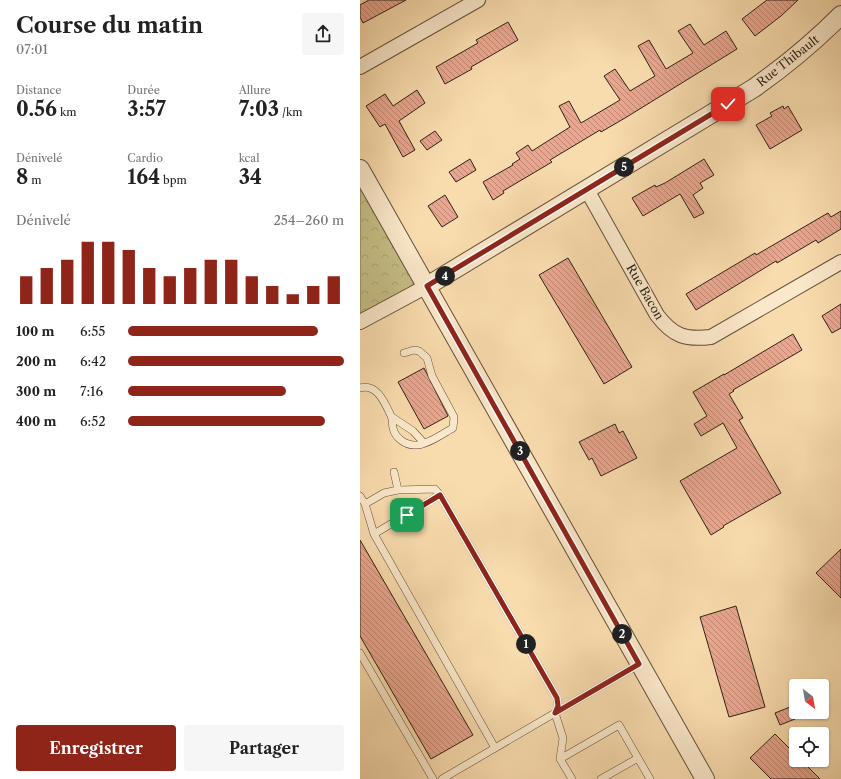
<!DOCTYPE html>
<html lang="fr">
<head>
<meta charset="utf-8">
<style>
	:root { --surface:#fff; --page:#f6f6f6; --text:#222; --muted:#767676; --accent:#8f2418 }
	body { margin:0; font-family:"Libre Caslon Text",serif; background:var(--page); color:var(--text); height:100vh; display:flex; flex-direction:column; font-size:15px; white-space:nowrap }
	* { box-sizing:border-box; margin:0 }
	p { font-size:13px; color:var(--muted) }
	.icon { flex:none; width:22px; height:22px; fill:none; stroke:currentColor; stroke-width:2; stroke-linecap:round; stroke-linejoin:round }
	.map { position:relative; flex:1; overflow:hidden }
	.drawer { display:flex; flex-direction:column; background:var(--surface); width:360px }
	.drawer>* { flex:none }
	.needle { width:26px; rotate:149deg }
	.fabs { position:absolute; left:429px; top:679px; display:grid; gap:8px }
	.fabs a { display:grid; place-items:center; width:40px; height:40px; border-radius:4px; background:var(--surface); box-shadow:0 1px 3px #0004; font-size:20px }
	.pin { position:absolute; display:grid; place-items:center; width:34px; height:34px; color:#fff; margin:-17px; border-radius:8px; box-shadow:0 2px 6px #0006 }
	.km { position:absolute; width:20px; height:20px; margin:-10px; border-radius:50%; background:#222; color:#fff; font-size:11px; line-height:20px; text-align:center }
	.round { display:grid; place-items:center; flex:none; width:42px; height:42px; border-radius:4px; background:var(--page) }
	.overview { display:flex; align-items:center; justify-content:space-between; height:68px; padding:0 16px }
	h1 { font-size:22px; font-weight:700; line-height:30px }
	.figures { display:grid; grid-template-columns:repeat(3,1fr); gap:6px; height:68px; padding:4px 16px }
	.figures div { display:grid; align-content:center }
	.figures b { font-size:20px; font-weight:700 }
	.figures small { font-size:11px; font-weight:400 }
	.figures p { font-size:11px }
	.chart { height:112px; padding:8px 16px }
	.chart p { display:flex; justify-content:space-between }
	.chart svg { width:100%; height:72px; margin-top:4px; stroke:var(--accent); stroke-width:6 }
	.cta { display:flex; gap:8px; margin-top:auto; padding:8px 16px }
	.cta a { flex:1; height:46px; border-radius:4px; background:var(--accent); color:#fff; font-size:16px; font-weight:700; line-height:46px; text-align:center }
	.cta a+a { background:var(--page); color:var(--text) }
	ul { padding:0 16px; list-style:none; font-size:13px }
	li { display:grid; grid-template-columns:64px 48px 1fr; align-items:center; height:30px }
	li i { height:10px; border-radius:5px; background:var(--accent) }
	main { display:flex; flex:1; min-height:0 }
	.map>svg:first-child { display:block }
	.forest { fill:url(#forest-crowns); stroke:#7a704e }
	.building { fill:url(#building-back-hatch); stroke:#2f2316 }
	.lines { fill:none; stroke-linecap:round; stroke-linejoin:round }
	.service-casing { stroke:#62513c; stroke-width:8 }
	.minor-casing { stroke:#62513c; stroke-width:16 }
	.tertiary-casing { stroke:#62513c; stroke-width:20 }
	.service { stroke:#fbe8ca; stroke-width:7 }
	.minor { stroke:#fbe8ca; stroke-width:14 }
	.tertiary { stroke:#fbe8ca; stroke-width:18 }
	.route-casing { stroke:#fff; stroke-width:8 }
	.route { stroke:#8f2418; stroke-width:5 }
	.labels { text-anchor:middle; stroke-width:3; stroke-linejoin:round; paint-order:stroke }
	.street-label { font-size:12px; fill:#2f2316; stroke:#fbe8ca }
</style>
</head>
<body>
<main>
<section class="drawer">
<div class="overview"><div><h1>Course du matin</h1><p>07:01</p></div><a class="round"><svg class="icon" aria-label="share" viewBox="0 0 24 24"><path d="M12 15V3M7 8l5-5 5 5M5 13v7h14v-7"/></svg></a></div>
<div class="figures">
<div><p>Distance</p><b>0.56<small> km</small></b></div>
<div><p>Durée</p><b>3:57</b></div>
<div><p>Allure</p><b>7:03<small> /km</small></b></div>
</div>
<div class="figures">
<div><p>Dénivelé</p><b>8<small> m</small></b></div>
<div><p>Cardio</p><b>164<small> bpm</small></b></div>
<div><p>kcal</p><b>34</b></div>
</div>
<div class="chart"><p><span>Dénivelé</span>254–260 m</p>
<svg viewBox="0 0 160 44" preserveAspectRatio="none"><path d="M5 44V27M15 44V22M25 44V17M35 44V6M45 44V6M55 44V11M65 44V22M75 44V27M85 44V22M95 44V17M105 44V17M115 44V27M125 44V33M135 44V38M145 44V33M155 44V27"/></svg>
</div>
<ul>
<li><b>100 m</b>6:55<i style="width:88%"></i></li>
<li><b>200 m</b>6:42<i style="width:100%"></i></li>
<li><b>300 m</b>7:16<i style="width:73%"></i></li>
<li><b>400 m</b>6:52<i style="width:91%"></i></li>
</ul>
<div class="cta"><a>Enregistrer</a><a>Partager</a></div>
</section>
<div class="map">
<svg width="481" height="779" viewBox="0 0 481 779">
	<defs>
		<pattern id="forest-crowns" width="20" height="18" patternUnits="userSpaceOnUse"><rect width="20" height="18" fill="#c6be85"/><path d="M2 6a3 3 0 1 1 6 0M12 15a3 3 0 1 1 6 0" fill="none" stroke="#aaa372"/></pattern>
		<pattern id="building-back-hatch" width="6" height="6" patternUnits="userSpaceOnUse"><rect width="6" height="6" fill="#eaa68e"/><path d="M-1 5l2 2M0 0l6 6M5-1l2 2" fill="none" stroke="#be8773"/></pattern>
	</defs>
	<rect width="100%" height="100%" fill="#f9dcae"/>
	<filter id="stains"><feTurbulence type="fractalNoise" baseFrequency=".005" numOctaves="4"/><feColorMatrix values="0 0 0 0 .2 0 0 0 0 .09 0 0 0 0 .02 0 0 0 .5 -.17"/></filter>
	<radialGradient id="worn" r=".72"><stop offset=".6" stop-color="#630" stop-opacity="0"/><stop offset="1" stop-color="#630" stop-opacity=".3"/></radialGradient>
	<path class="forest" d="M0,169L67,286L0,322Z"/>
	<path class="building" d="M9,0H46L3,23L0,17V5Z
		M407,0H438L421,16L395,36L382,19Z
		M148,22L158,40L111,67L112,69L85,84L76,67L118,43L116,40Z
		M330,24L344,45L366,31L377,49L265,118L241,132L240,130L190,160L192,162L143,191L144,193L133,200L123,182L153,165L152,164L160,159L156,153L168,145L172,151L210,127L199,106L209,101L221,123L260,100L244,76L255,69L270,91L295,76L278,46L289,40L306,69L333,53L318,31Z
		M57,90L65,103L39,121L55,150L43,157L25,124L20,127L6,106L25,94L33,106Z
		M423,106L424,109L428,106L442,130L410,149L396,125L412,116L410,113Z
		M75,131L82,140L67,150L60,141Z
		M110,159L116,170L96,182L89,172Z
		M344,159L354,175L340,183L343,188L333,195L344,213L334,218L320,194L283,216L272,198L295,185L296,187L305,183Z
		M85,195L98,217L82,227L68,206Z
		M481,211V229L458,243L456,240L417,263L416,261L336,310L326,294L395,253L396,255L468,213L471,217Z
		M208,258L272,367L244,384L179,275Z
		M481,304V328L472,333L462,316Z
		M433,334L442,350L373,390L374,391L369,394L383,418L379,420L421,493L363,526L364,527L351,535L320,481L377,448L363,423L341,436L334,424L347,416L333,392L364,374V375Z
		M64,368L88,416L64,429L38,382Z
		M255,424L259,433L263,431L277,458L241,476L232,458L229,460L219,442Z
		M0,540L113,735L71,759L0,636Z
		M481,549V598L456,573Z
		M376,606L405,707L369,717L340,617Z
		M430,707L435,719L420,725L415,713Z
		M415,734L436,755V760H441L460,779H411L390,758Z"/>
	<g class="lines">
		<g class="service-casing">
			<path id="service" d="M0,388C17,383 25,403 31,416C33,420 32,424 33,428C35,438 46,446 57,445C67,445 84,433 93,428L94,417L72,376L67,358L59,351L54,350L44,353
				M32,417L53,431L64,443
				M34,472L38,490
				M0,496L5,504L14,534L135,748L195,713L198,706L197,698L80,495L14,534
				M5,504L24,493L38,490L75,489L80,495
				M0,653L73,779
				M200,759L259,725L290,779
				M82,779L135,748
				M212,779L200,759L203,738L195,713L279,664
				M241,779L278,758"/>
		</g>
		<g class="minor-casing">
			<path id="minor" d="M0,67L118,0
				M227,190L297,315C313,336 325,340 351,337L481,262
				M0,322L67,286"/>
		</g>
		<g class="tertiary-casing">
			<path id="tertiary" d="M0,169C115,372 229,576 345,779
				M67,286L394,88C425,66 454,42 481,15"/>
		</g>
		<use href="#service" class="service"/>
		<use href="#minor" class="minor"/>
		<use href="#tertiary" class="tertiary"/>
	</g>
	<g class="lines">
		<g class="route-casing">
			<path id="route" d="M47,515L80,495L197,698L198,706L195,713L279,664L67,286L368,104"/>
		</g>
		<use href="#route" class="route"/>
	</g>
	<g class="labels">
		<g class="street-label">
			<text transform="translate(428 61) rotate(-38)" y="4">Rue Thibault</text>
			<text transform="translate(285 292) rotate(60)" y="4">Rue Bacon</text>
		</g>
	</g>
	<rect width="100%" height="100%" filter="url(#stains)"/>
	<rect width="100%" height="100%" fill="url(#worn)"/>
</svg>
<div class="fabs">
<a><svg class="needle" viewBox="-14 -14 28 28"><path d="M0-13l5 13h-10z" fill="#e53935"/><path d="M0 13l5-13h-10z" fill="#767676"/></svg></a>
<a><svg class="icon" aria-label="locate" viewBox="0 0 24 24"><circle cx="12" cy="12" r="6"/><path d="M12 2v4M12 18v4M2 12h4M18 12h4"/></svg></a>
</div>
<div class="pin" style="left:47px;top:515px;background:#1e9e55"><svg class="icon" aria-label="arrive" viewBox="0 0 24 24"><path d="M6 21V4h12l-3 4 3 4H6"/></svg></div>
<div class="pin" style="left:368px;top:104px;background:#d93025"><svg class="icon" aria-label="check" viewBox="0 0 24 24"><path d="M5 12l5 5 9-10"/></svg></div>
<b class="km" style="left:166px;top:644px">1</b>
<b class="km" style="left:262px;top:634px">2</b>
<b class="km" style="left:160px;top:451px">3</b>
<b class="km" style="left:85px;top:276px">4</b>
<b class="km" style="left:264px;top:167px">5</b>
</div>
</main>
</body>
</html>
